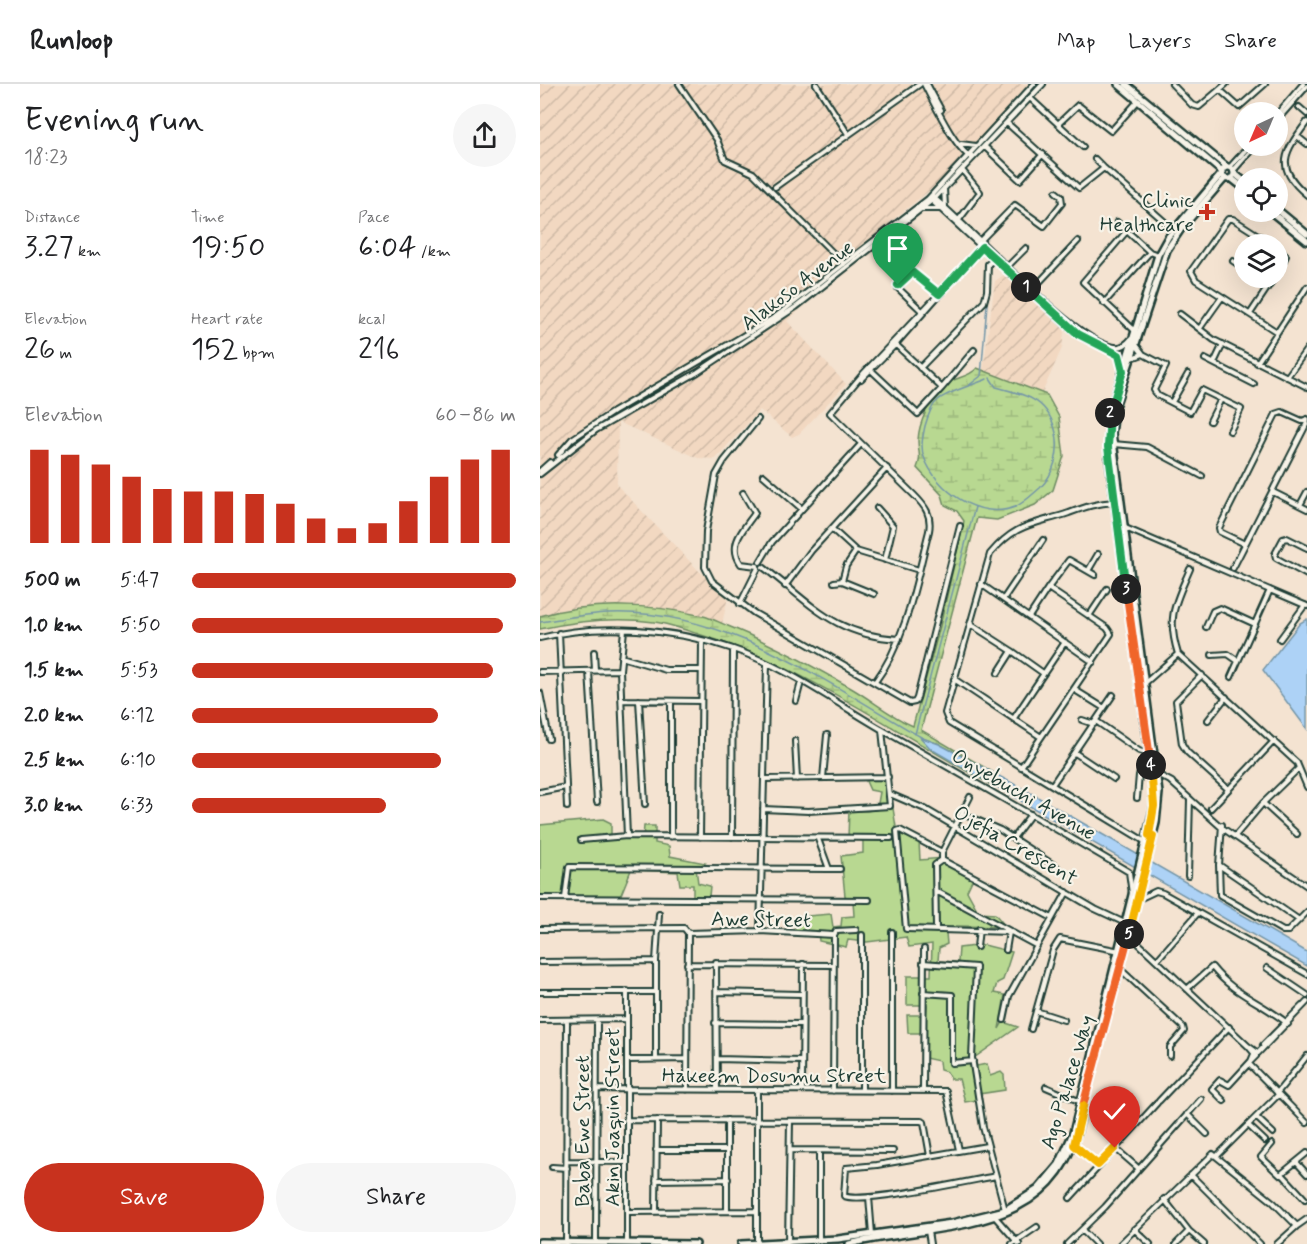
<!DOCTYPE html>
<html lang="en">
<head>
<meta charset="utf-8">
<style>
	:root { --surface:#fff; --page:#f6f6f6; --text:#202124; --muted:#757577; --line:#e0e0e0; --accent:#c8321e }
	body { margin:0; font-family:Mynerve,sans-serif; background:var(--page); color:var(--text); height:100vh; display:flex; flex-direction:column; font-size:22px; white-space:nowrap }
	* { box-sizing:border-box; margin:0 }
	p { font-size:20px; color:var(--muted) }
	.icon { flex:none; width:33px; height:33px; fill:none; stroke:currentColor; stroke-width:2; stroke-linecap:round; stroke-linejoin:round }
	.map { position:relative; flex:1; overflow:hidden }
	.sheet { display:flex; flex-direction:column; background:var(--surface); width:540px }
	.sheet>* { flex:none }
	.needle { width:39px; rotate:224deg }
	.fabs { position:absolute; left:694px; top:18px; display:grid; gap:12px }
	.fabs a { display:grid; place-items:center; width:54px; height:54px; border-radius:50%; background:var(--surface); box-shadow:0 6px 24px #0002; font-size:30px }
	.pin { position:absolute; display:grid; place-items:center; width:51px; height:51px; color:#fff; margin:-62px -26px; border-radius:50% 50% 50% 0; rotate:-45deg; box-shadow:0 0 6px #0007 }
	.pin .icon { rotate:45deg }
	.km { position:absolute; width:30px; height:30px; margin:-15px; border-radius:50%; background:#222; color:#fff; font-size:16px; line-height:30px; text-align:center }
	.round { display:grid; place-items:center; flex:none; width:63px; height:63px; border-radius:32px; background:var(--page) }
	.headline { display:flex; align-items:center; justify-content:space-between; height:102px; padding:0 24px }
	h1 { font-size:33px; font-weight:600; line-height:45px }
	.stats { display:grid; grid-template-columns:repeat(3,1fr); gap:9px; height:102px; padding:6px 24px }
	.stats div { display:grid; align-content:center }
	.stats b { font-size:30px; font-weight:600 }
	.stats small { font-size:16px; font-weight:400 }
	.stats p { font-size:16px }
	.chart { height:168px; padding:12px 24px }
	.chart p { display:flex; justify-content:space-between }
	.chart svg { width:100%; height:108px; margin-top:6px; stroke:var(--accent); stroke-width:6 }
	.button { display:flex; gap:12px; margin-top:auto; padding:12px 24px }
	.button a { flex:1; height:69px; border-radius:36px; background:var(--accent); color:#fff; font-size:24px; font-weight:600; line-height:69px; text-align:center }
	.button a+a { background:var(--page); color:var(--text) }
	ul { padding:0 24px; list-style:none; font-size:20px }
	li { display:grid; grid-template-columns:96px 72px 1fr; align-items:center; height:45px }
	li i { height:15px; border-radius:8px; background:var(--accent) }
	header { display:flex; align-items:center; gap:36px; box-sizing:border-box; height:84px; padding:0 30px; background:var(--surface); border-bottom:2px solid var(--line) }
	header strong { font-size:28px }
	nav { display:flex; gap:33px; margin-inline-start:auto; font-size:21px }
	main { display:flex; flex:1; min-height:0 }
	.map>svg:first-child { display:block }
	.industrial { fill:url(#industrial-furrows) }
	.grass { fill:#b8d891; stroke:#6c8a62; stroke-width:1.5 }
	.wetland { fill:url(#wetland-marsh); stroke:#6c8a62; stroke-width:1.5 }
	.water { fill:#add2f6; stroke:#7496a8; stroke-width:1.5 }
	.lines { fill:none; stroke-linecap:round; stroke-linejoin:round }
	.stream { stroke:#7496a8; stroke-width:1.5 }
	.minor-casing { stroke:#1f3d34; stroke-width:8 }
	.major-casing { stroke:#1f3d34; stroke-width:10 }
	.minor { stroke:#f7f3e8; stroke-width:4 }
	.major { stroke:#f7f3e8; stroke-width:5 }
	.split-1-casing { stroke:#fff; stroke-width:12 }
	.split-2-casing { stroke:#fff; stroke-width:12 }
	.split-3-casing { stroke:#fff; stroke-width:12 }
	.split-4-casing { stroke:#fff; stroke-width:12 }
	.split-5-casing { stroke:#fff; stroke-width:12 }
	.split-6-casing { stroke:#fff; stroke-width:12 }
	.split-7-casing { stroke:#fff; stroke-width:12 }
	.split-1 { stroke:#22a559; stroke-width:8 }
	.split-2 { stroke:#22a559; stroke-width:8 }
	.split-3 { stroke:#22a559; stroke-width:8 }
	.split-4 { stroke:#f0652b; stroke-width:8 }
	.split-5 { stroke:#f5b400; stroke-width:8 }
	.split-6 { stroke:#f0652b; stroke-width:8 }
	.split-7 { stroke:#f5b400; stroke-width:8 }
	.poi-dot { fill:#c8321e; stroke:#f7f3e8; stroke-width:2 }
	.labels { text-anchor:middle; stroke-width:4.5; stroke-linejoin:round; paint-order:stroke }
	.poi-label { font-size:21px; fill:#1f3d34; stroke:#f7f3e8; text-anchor:end }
	.street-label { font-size:21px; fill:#1f3d34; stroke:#f7f3e8 }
</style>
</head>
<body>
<header>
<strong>Runloop</strong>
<nav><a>Map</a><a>Layers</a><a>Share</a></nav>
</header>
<main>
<section class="sheet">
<div class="headline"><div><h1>Evening run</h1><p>18:23</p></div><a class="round"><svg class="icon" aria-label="share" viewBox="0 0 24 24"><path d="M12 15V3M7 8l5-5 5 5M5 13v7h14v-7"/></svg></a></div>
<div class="stats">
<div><p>Distance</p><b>3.27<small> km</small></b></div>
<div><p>Time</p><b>19:50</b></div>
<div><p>Pace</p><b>6:04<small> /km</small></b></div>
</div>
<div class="stats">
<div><p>Elevation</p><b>26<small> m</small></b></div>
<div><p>Heart rate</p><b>152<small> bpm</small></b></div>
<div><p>kcal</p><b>216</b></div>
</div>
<div class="chart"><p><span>Elevation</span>60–86 m</p>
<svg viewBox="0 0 160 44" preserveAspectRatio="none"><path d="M5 44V6M15 44V8M25 44V12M35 44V17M45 44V22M55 44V23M65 44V23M75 44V24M85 44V28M95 44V34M105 44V38M115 44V36M125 44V27M135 44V17M145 44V10M155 44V6"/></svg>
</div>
<ul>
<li><b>500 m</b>5:47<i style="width:100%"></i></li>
<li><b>1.0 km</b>5:50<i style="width:96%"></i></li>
<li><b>1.5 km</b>5:53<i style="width:93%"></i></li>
<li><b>2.0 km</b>6:12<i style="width:76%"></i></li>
<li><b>2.5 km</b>6:10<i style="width:77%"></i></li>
<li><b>3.0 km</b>6:33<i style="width:60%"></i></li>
</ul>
<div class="button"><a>Save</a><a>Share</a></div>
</section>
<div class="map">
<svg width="767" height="1160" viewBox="0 0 767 1160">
	<defs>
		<pattern id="industrial-furrows" width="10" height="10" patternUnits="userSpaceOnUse" patternTransform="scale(1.5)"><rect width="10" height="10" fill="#f2d8c1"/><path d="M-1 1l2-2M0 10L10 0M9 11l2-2" fill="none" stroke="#cfbaa6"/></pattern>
		<pattern id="wetland-marsh" width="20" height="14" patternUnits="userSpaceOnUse" patternTransform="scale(1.5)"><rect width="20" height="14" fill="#b8d891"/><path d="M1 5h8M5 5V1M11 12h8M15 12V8" fill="none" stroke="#9eba7e"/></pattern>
	</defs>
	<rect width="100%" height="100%" fill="#f4e3d1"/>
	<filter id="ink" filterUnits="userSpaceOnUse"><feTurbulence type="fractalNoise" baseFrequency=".0167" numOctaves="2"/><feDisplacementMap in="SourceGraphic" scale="12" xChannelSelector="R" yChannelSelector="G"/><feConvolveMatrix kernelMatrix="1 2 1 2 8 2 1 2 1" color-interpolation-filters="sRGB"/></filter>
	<g filter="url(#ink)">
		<path class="industrial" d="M0,0H494L401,97L350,138L353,149L349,156L275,212L247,237L306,300L259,350L252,353L220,326L175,375L158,374L78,338L77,401L159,487L188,513L182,540L165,532L129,526L73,522L22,526L0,532Z
			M480,189L526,233L522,264L503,307L497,312L449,298L443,286L455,197L465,190Z"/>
		<path class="grass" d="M344,693L351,712L357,749L379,758L380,776L404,774L434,792L427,807L439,829L455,830L466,843L416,842L406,849L407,860L399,864L398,877L418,878L419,864L444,861L472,868L463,896L457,899L454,909L465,911L459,945L463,938L478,943L434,974L437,982L447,980L450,992L461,988L464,991L465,1006L439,1010L438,1016L425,1018L419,995H411L407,988L400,986L399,977L385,974V949H368L367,931H386L387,921H367V892H391L392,860L369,863L366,853L327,858L308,856L306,863L279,857L278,847L255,846V833L291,830L293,843L301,842L302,833L314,832L313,817L305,812L301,772L323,769V757L308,754L309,726L327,727L337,725L340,708L330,706L325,695Z
			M63,735L71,739V752L103,754L104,742H115V759L129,762L130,772L165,779L156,784L158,799L170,802L169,812L153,813V801H140L138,788L91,786L80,813L48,812L12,816L0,812V741Z"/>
		<path class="wetland" d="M437,284L507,311L519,333L524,372L513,406L495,421L457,436L437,434L381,646L454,689L399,660L381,654L450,700C354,648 263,581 158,550C143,545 129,540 114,538C76,533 37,537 0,545V532C51,517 111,520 163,532C172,534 180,539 188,542C231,559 271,581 311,604C332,616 350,632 373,642L400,542L424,437L417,427L405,421L402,411L377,384C382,373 378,368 378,356C379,338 389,318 401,304C410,293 428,295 437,284Z"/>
		<path class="water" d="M767,535V645L723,586L760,539Z
			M380,653L399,660L487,707L767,868V882L391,665Z"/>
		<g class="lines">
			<path class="stream" d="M447,295C434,301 406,308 397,317C391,322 387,335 385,342C383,352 380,363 384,373C396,406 439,437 475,423C484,419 493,410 500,404C514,390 520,369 516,349C508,314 485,311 456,303L450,294
				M428,302L441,292L450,184
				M0,538C22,535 45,530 68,529C185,524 284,597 381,653
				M375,650L435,423"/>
			<g class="minor-casing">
				<path id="minor" d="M139,0L177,56L185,76L213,89L304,180
					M276,0L308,50
					M384,0C393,17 417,69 433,74
					M387,0L401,26
					M632,0L652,21L659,23L686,0
					M680,6L699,23L725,0
					M490,14L543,63
					M759,23L767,30
					M738,29L763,0
					M738,35L767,2
					M767,38C744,69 734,83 767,111
					M467,39L539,104L564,84L634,146
					M518,40L538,21L571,47L598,17
					M757,52L767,60
					M421,60L436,62
					M444,62L480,96L503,70
					M555,75L563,83
					M690,83L709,62
					M693,87L715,62
					M720,94L723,91
					M235,103L380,0
					M404,104L405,123
					M393,113C429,142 537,261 575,263C582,264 587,260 591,255
					M390,115L525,240L546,255L578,270L582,283
					M381,125H400
					M418,137L440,108L422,86
					M577,138L610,168L618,171
					M586,148L543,198L594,246
					M440,157L475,121L504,142L522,119L521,112L516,108
					M732,160L693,135H688L651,187L656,196L737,248
					M738,164L746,172L738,188
					M693,177L705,185
					M468,182L486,164
					M718,194L730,201
					M493,205L538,157
					M564,219L610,168
					M383,228L358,204L367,191L374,189L399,210
					M640,230L674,256L767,303
					M710,230L734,194
					M660,244L682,213
					M354,259L402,304L434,266
					M597,262L603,270L626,282L614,306L617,311L650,328L662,306L701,325L690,347
					M592,274L603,270
					M665,275L714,300
					M674,279L683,260
					M717,279L767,203
					M380,284L444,218L447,207L448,180L455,175
					M331,286L378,330L402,304
					M747,293L767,265
					M321,295L355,261L443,161
					M632,318L648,290
					M218,335L184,377L176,391L166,447L165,483L172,497L214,529L370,619L375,618L377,614L420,442
					M670,337L681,315
					M573,360L607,363L662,392
					M18,371L32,355L73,328L235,233L388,115L494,0
					M0,387L10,378
					M0,390L56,346L158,288L256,223L395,114L503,0
					M223,391L262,425
					M733,408L767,425
					M203,409L215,429C204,445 187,460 201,480L217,482
					M575,418C557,419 545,423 529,429C493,441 476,439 450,470L405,629L409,639L606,758
					M760,421L767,408
					M337,424L353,442L345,476
					M583,443L767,522
					M292,445L316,467L379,486
					M705,460L680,448L679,444L736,330L742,328L762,337L767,335
					M767,464L747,454L743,455L735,470L736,474L767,491
					M220,478L232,458L321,360
					M223,483C272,520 293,551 359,555
					M693,484L767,339
					M548,487L558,470
					M302,497L306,482L316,467
					M294,498L302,497L334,510
					M441,500L553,578
					M245,502L271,467L347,384
					M508,504L529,476L555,491
					M464,514L503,456
					M200,520L218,484
					M549,532L567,505
					M430,540L472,567L458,589
					M666,543L673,527L680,524L715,540
					M84,546L80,586L87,752
					M19,549L27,723
					M0,554C59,538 136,545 193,565C246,583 293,617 341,645C423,692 507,739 589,788L592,810
					M740,555L765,521
					M472,567L503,589
					M54,568L55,586
					M638,570L757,679L767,703
					M672,571L688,570L698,577
					M81,573L126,586H161
					M49,587L57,718
					M0,588L80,586
					M662,591L636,617L642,660L647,668L688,705
					M691,593L730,506
					M414,595L501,653
					M335,598C367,555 376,497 389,447C392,431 385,422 374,411L290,329L323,290L399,210
					M605,599L638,570C626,532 636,518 650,485
					M535,606L564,624
					M0,609L9,655
					M82,616L161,617
					M99,616L105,720
					M256,617L261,598
					M474,634L525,558
					M542,636L554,640
					M668,636L686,613
					M556,637L599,667L609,670
					M255,657L257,695
					M535,669L574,695
					M481,683L571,550L567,544L508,504L489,533
					M617,690L632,698
					M283,694L287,651
					M224,695L348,693
					M630,697L681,743L767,802
					M512,701L573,611
					M0,708L26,703
					M350,710L385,725L555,825L585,839
					M597,714L599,691L611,683
					M723,719L757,750
					M671,724L734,657
					M223,725L268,727L350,722L342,646
					M423,730L460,746L517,783
					M682,741L679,781L759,836L767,828
					M695,752L723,719L758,685
					M131,753V617
					M160,753L162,558
					M192,753L193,565
					M473,754L491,730
					M278,755L289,785H300
					M41,756L87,752L351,754
					M402,768L360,746L357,747L366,845L471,848L497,862
					M402,776L512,834
					M679,781L680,811L743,847H748L759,836
					M648,792L650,715
					M396,807L470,847
					M0,814L329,816
					M25,814L29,783L289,785
					M599,815L616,807L623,809L767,890
					M396,844L395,781L402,776V768L430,713
					M0,845L144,844L148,849
					M220,847L227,580
					M352,848V1007
					M148,849L220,847L294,851
					M294,851L296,847L316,846
					M588,854L596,857L708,962
					M437,863L439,845
					M466,866L469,848
					M617,876L657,830
					M0,878L116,877
					M176,878L177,1005
					M383,879L436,883L432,974L443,1043L465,1126
					M147,880L293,881
					M672,883C694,911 722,918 748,940
					M579,884L643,943L644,947L630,963V972
					M727,884L767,911
					M647,905L672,883
					M0,908H116
					M177,908L261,910
					M383,909L412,911V979L433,977
					M496,927L513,866L520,855L580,867
					M0,936L87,935
					M464,936L469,912L527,808
					M175,939L262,940
					M491,945L496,927L524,936
					M723,961L762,922
					M714,969L708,962L715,967
					M718,969L767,918
					M714,970L711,977L716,972
					M116,975V877L119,830
					M177,975L262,977
					M88,976L147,975
					M709,980L767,1039
					M506,1003L541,1018
					M58,1005L406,1007L419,1066
					M147,1006L148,849
					M262,1006L263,880
					M322,1006V851
					M383,1006L384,865
					M293,1007L294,851
					M737,1009L767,972
					M619,1017L689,943
					M684,1017L672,1005L680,996L689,1001L711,977
					M647,1030L667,1050
					M717,1034L733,1049
					M86,1036L381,1037L384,1038L390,1072
					M709,1042L725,1057
					M732,1060L721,1073L740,1091L767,1069
					M534,1061L558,1081
					M447,1062L337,1081L306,1084L304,1112C323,1120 429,1097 456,1092
					M575,1064L598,1084
					M116,1066H187
					M250,1066L353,1067
					M279,1067V1156
					M677,1072L738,1011
					M27,1077L86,1078
					M757,1079L767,1090
					M12,1083L27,1084
					M651,1091L720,1160
					M743,1091L765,1115
					M116,1096L188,1095
					M329,1113L332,1150
					M530,1114L617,1019
					M624,1115L649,1147L664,1160
					M187,1127V1036
					M87,1128L216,1127
					M116,1128L117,1036
					M456,1134L479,1160
					M757,1142L767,1135
					M594,1145L610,1160
					M542,1146L556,1160
					M388,1147L390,1160
					M56,1158L57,936
					M87,1158V907
					M26,1159L27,936
					M217,1159V1006
					M248,1159L250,1037
					M472,1160L497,1143
					M527,1160L565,1123L661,1015
					M580,1160L673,1070L733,1118L757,1142L737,1160
					M636,1160L649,1147"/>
			</g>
			<g class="major-casing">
				<path id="major" d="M578,0L682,88
					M586,0L687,83
					M682 89a6 6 0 1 1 12 0a6 6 0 1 1-12 0Z
					M694,89L705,98
					M691,94L705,105
					M738,126L767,150
					M731,128L767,157
					M583,868L616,739L619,709L572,349L576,320L627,166L641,145L685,94
					M575,903L580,880
					M0,1158L156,1160
					M201,1160L298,1155L412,1139L465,1126L498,1105L519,1080L533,1049L614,722L613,697L569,375L570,329L618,171L628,153L682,89
					M309,1160C402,1138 516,1154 541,1034"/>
			</g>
			<use href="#minor" class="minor"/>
			<use href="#major" class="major"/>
		</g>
	</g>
	<g class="lines" filter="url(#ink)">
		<g class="split-1-casing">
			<path id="split-1" d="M358,201L372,188L399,210L442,163L486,203"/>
		</g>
		<g class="split-2-casing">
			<path id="split-2" d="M486,203L538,250L579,271L583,287L570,329"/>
		</g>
		<g class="split-3-casing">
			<path id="split-3" d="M570,329L568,363L586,505"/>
		</g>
		<g class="split-4-casing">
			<path id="split-4" d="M586,505L611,681"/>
		</g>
		<g class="split-5-casing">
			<path id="split-5" d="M589,850L613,752L609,751L614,722L611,681"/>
		</g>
		<g class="split-6-casing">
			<path id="split-6" d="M543,1022L589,850"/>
		</g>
		<g class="split-7-casing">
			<path id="split-7" d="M543,1022L534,1061L558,1081L575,1064"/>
		</g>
		<use href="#split-1" class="split-1"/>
		<use href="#split-2" class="split-2"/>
		<use href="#split-3" class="split-3"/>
		<use href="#split-4" class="split-4"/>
		<use href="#split-5" class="split-5"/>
		<use href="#split-6" class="split-6"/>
		<use href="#split-7" class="split-7"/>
	</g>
	<path class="poi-dot" d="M664 119h6v6h6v6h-6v6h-6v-6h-6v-6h6z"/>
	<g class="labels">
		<g class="poi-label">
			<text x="654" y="123">Clinic<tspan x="654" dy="24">Healthcare</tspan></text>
		</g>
		<g class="street-label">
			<text transform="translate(257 201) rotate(-37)" y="7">Alakoso Avenue</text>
			<text transform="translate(484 710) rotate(30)" y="7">Onyebuchi Avenue</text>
			<text transform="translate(476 761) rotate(30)" y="7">Ojefia Crescent</text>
			<text transform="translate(221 835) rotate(1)" y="7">Awe Street</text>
			<text x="234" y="998">Hakeem Dosumu Street</text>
			<text transform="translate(527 998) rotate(-73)" y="7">Ago Palace Way</text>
			<text transform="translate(72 1033) rotate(-90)" y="7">Akin Joaquin Street</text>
			<text transform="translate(42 1047) rotate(-90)" y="7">Baba Ewe Street</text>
		</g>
	</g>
</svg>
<div class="fabs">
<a><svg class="needle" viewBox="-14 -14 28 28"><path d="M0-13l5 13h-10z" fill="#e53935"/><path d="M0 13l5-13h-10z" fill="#757577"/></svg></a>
<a><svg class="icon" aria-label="locate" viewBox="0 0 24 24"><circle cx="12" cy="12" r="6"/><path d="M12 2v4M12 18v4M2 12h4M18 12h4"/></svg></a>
<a><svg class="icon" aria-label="layers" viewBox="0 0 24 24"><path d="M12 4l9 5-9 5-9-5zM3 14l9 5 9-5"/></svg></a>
</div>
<div class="pin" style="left:358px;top:201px;background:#1e9e55"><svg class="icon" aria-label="arrive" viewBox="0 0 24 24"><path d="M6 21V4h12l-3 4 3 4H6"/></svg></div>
<div class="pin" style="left:575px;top:1064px;background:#d93025"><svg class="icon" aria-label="check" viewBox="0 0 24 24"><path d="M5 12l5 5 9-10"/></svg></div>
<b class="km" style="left:486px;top:203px">1</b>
<b class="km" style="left:570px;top:329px">2</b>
<b class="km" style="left:586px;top:505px">3</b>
<b class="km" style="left:611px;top:681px">4</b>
<b class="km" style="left:589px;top:850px">5</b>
</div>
</main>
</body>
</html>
